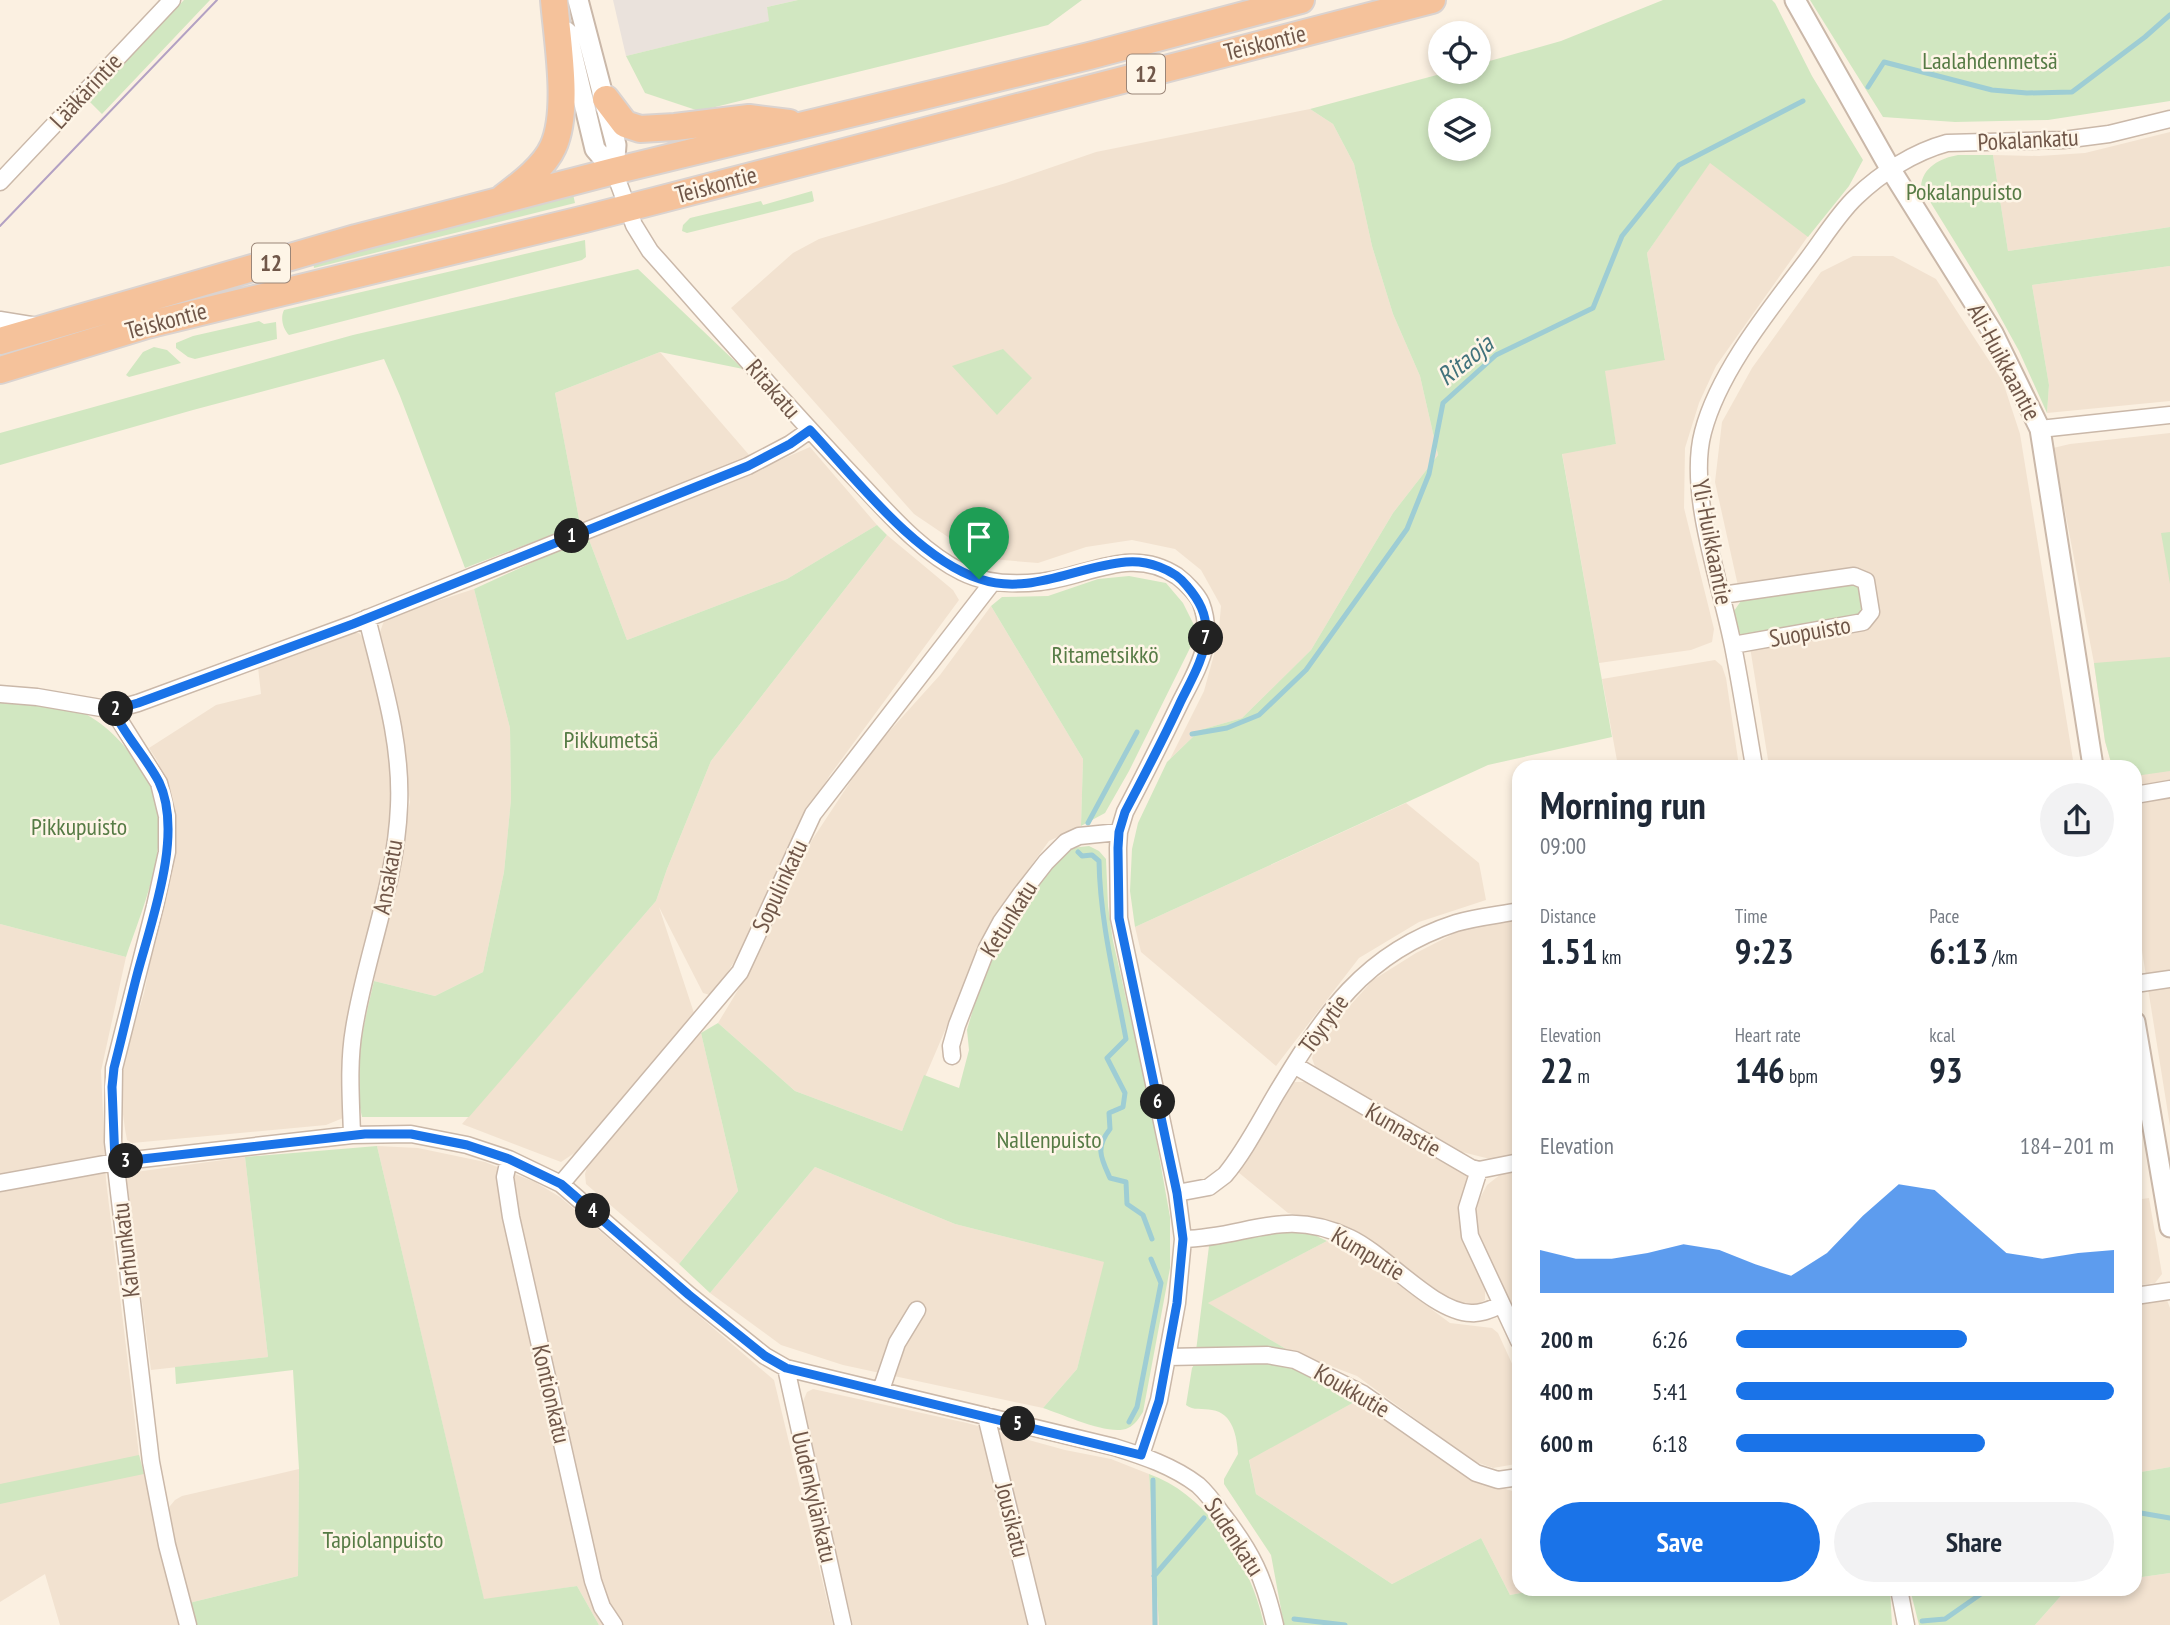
<!DOCTYPE html>
<html lang="en">
<head>
<meta charset="utf-8">
<style>
	:root { --surface:#fff; --page:#f2f2f3; --text:#1f2937; --muted:#747a83; --accent:#1a73e8 }
	body { margin:0; font-family:"PT Sans Narrow",sans-serif; background:var(--page); color:var(--text); height:100vh; display:flex; flex-direction:column; font-size:26px; white-space:nowrap }
	* { box-sizing:border-box; margin:0 }
	p { font-size:23px; color:var(--muted) }
	.icon { flex:none; width:38px; height:38px; fill:none; stroke:currentColor; stroke-width:2; stroke-linecap:round; stroke-linejoin:round }
	.map { position:relative; flex:1; overflow:hidden }
	.panel { position:absolute; left:1512px; top:760px; width:630px; height:836px; display:flex; flex-direction:column; background:var(--surface); border-radius:21px; box-shadow:0 4px 10px #0003 }
	.panel>* { flex:none }
	.controls { position:absolute; left:1428px; top:21px; display:grid; gap:14px }
	.controls a { display:grid; place-items:center; width:63px; height:63px; border-radius:50%; background:var(--surface); box-shadow:0 4px 10px #0003; font-size:35px }
	.pin { position:absolute; display:grid; place-items:center; width:60px; height:60px; color:#fff; margin:-72px -30px; border-radius:50% 50% 50% 0; rotate:-45deg; box-shadow:0 0 7px #0007 }
	.pin .icon { rotate:45deg }
	.km { position:absolute; width:35px; height:35px; margin:-18px; border-radius:50%; background:#222; color:#fff; font-size:19px; line-height:35px; text-align:center }
	.round { display:grid; place-items:center; flex:none; width:74px; height:74px; border-radius:37px; background:var(--page) }
	.summary { display:flex; align-items:center; justify-content:space-between; height:119px; padding:0 28px }
	h1 { font-size:38px; font-weight:700; line-height:52px }
	.metrics { display:grid; grid-template-columns:repeat(3,1fr); gap:10px; height:119px; padding:7px 28px }
	.metrics div { display:grid; align-content:center }
	.metrics b { font-size:35px; font-weight:700 }
	.metrics small { font-size:19px; font-weight:400 }
	.metrics p { font-size:19px }
	.chart { height:196px; padding:14px 28px }
	.chart p { display:flex; justify-content:space-between }
	.chart svg { width:100%; height:126px; margin-top:7px; fill:var(--accent); opacity:.7 }
	.button { display:flex; gap:14px; margin-top:auto; padding:14px 28px }
	.button a { flex:1; height:80px; border-radius:42px; background:var(--accent); color:#fff; font-size:28px; font-weight:700; line-height:80px; text-align:center }
	.button a+a { background:var(--page); color:var(--text) }
	ul { padding:0 28px; list-style:none; font-size:23px }
	li { display:grid; grid-template-columns:112px 84px 1fr; align-items:center; height:52px }
	li i { height:18px; border-radius:9px; background:var(--accent) }
	.map>svg:first-child { display:block }
	.residential { fill:#f2e2d0 }
	.industrial { fill:#eae2dc }
	.green { fill:#d1e7c1; fill-rule:evenodd }
	.lines { fill:none; stroke-linecap:round; stroke-linejoin:round }
	.stream { stroke:#9ecdd4; stroke-width:5 }
	.minor-casing { stroke:#cab8a9; stroke-width:19 }
	.tertiary-casing { stroke:#cab8a9; stroke-width:23 }
	.trunk-casing { stroke:#dad3d0; stroke-width:30 }
	.minor { stroke:#fff; stroke-width:16 }
	.tertiary { stroke:#fff; stroke-width:19 }
	.trunk { stroke:#f5c29b; stroke-width:26 }
	.tram { stroke:#b3a1c3; stroke-width:2 }
	.route-casing { stroke:#fff; stroke-width:14 }
	.route { stroke:#1a73e8; stroke-width:9 }
	.labels { text-anchor:middle; stroke-width:5; stroke-linejoin:round; paint-order:stroke }
	.shield { fill:#fef5e7; stroke:#9b8678; stroke-width:2 }
	.shield-label { font-size:23px; font-weight:bold; fill:#705749 }
	.street-label { font-size:24px; fill:#705749; stroke:#fef5e7 }
	.park-label { font-size:24px; fill:#567b45; stroke:#fef5e7 }
	.water-label { font-size:26px; font-style:italic; fill:#42737c; stroke:#fef5e7 }
</style>
</head>
<body>
<div class="map">
<svg width="2170" height="1625" viewBox="0 0 2170 1625">
	<rect width="100%" height="100%" fill="#fbf0e1"/>
	<path class="residential" d="M1310,109L1333,124L1354,164L1372,246L1393,314L1420,376L1438,455L1393,513L1311,650L1242,718L1200,730L1170,759L1204,691L1218,640L1221,606L1201,570L1175,549L1132,540L1086,547L1038,563L979,558L914,514L731,308L793,253L819,239L1006,183L1096,152Z
		M2170,132V227L2008,251L1993,155L2039,156L2085,153Z
		M1710,162L1811,232L1716,366L1699,403L1685,448L1684,508L1714,629L1712,642L1691,650L1599,663L1562,453L1616,444L1604,371L1665,359L1647,253Z
		M1853,256H1893L1936,279L2003,382L2020,434L2074,766H1769L1746,622L1715,482L1722,422L1752,368L1821,272Z
		M2170,266V401L2047,413L2049,385L2032,285Z
		M660,352L750,456L580,524L555,393Z
		M2170,433V1126L2135,907V766H2112L2105,741L2094,663L2053,448L2070,444Z
		M810,447L877,525L787,579L627,640L588,537L737,479Z
		M887,535L953,590L959,600L830,775L799,824L740,952L713,996L703,993L659,907L695,1016L579,1150L561,1162L462,1124L656,901L667,869L711,761Z
		M474,589L510,728L511,799L504,872L483,972L435,996L374,981L410,802L395,696L380,632L385,618Z
		M991,606L1083,759L1081,826L1049,841L993,918L902,1131L795,1091L718,1023L747,975L812,840L868,755L940,675Z
		M353,632L359,633L364,639L369,654L385,721L391,756L393,790L391,826L376,904L343,1118L326,1125L132,1143L127,1140L125,1129L119,1085L121,1069L144,993L175,839L173,811L165,781L158,762L149,748L216,705L261,694L258,667Z
		M1715,660L1722,666L1726,678L1739,766H1618L1602,679Z
		M1406,803L1479,863L1486,900L1419,922L1359,958L1276,1066L1141,952L1135,927Z
		M1519,919V1154L1490,1159L1454,1150L1316,1070L1312,1058L1319,1040L1373,980L1416,953L1459,931Z
		M0,924L126,957L101,1071L106,1180L139,1455L180,1625H60L45,1574L0,1602Z
		M701,1033L738,1191L679,1264L586,1184L585,1174L588,1164Z
		M1294,1082H1306L1465,1173L1469,1178L1460,1205V1231L1485,1288V1300L1474,1306H1460L1351,1230L1326,1221L1288,1213L1238,1172Z
		M377,1146L418,1148L485,1162L535,1182L560,1197L774,1380L833,1625H599L577,1586L484,1600Z
		M245,1157L268,1357L151,1370L126,1180L128,1173Z
		M815,1167L955,1224L1105,1262L1077,1369L1043,1408L843,1365L781,1345L710,1293Z
		M1519,1168V1324L1477,1235L1474,1218L1478,1202L1487,1185L1501,1174Z
		M2149,1198L2162,1274L2155,1283L2135,1286V1200Z
		M1327,1241L1384,1274L1450,1323L1492,1328L1498,1333L1519,1379V1460L1516,1464L1493,1468L1473,1461L1357,1376L1286,1349L1207,1303Z
		M2159,1299L2167,1300L2170,1308V1467L2135,1473V1303Z
		M813,1389L967,1423L1065,1450L1111,1459L1149,1474L1159,1625H853L801,1406L807,1392Z
		M1358,1400L1478,1480L1512,1491H1519V1589H1541L1510,1595L1481,1538L1392,1584L1256,1494L1249,1459Z
		M299,1469L298,1576L189,1603L168,1514L170,1506L175,1500L182,1496Z
		M2170,1573V1625H2035L2067,1589H2135V1578Z"/>
	<path class="industrial" d="M613,0H798L767,7L770,21L626,56Z"/>
	<path class="green" d="M184,0H210L102,114L87,99Z
		M798,0H1082L1048,25L699,111L645,93L626,56L769,21L767,7Z
		M1663,0H1772L1775,3L1812,76L1863,160L1849,186L1808,237L1710,163L1647,253L1665,360L1605,371L1616,444L1562,454L1612,737L1488,765L1135,927L1130,891L1132,849L1138,823L1167,762L1200,730L1242,718L1311,650L1393,513L1438,455L1420,376L1393,314L1372,246L1354,164L1333,124L1310,109L1448,72H1479V64L1561,41ZM1440,110H1479V149H1440Z
		M1810,0H2170V101L2048,120L1955,122L1883,117Z
		M1958,155H1993L2008,251L2170,227V266L2032,285L2049,385L2047,413L2019,351L1992,302L1921,187C1922,167 1941,158 1958,155Z
		M812,191L814,201L812,202L687,233L682,231L683,225L690,218L761,201L763,205Z
		M573,194L575,203L314,268L313,262Z
		M585,240L586,257L582,260L289,335C283,329 280,318 284,310Z
		M638,269L743,369L660,352L555,393L580,524L465,568L400,396L384,359L193,410L0,465V433L353,335Z
		M259,321L264,324L276,322L277,339L195,359L188,357L176,348V343L193,336Z
		M154,347L167,350L181,363L129,377L126,375L143,352Z
		M1003,349L1032,378L997,415L952,366Z
		M877,525L887,535L711,761L667,869L656,901L469,1117H362C351,1073 364,1024 374,981L435,996L483,972L504,872L511,799L510,728L474,589L588,537L627,640L787,579Z
		M2170,532V584L2161,533Z
		M1129,576L1166,583L1183,603L1195,627L1191,646L1129,771L1105,813L1081,826L1083,759L991,606L1002,597L1048,596L1098,579Z
		M1851,582L1863,588V611L1859,616L1743,636L1737,631L1734,611L1743,598Z
		M2170,657V771L2135,776V766H2112L2105,741L2094,663Z
		M0,701C25,703 51,704 75,710C107,719 144,764 154,795C158,807 159,825 159,838C156,878 139,919 126,957L0,924Z
		M1089,846L1099,851L1106,859L1108,906L1113,941L1149,1099L1170,1217V1268L1143,1412C1139,1418 1135,1425 1128,1428C1111,1437 1062,1414 1043,1408L1077,1369L1104,1262L955,1224L815,1167L710,1293L679,1264L738,1191L701,1033L718,1023L795,1091L902,1131L924,1075L959,1088L969,1050L967,1030L981,982L1003,935L1023,902L1050,869L1071,848Z
		M377,1146L484,1599L577,1586L599,1625H195L189,1603L298,1576L299,1469L293,1370L176,1384L175,1367L268,1357L245,1157Z
		M1302,1229L1327,1241L1208,1303L1286,1349L1258,1347L1196,1351L1209,1246L1254,1233Z
		M1249,1361C1291,1363 1323,1379 1358,1400L1249,1460L1256,1494L1392,1584L1481,1538L1510,1595L1541,1589H1890L1892,1625H1284L1271,1555L1224,1484V1479L1238,1454C1237,1437 1233,1413 1212,1410C1203,1408 1193,1411 1186,1405L1192,1368L1194,1365Z
		M139,1455L144,1474L0,1504V1484Z
		M2170,1467V1573L2135,1578V1473Z
		M1149,1474C1209,1495 1252,1566 1264,1625H1159Z
		M1910,1589H2067L2035,1625H1919Z"/>
	<g class="lines">
		<path class="stream" d="M1868,87L1884,62L1992,90L2027,93L2072,92L2145,37L2170,15
			M1192,734L1227,728L1259,715L1306,670L1407,529L1429,474L1443,403L1496,355L1593,308L1622,236L1679,165L1803,101
			M1088,823L1137,732
			M1078,852L1082,856L1092,855L1099,861C1100,921 1115,980 1126,1039L1107,1058L1125,1093L1123,1107L1109,1113L1110,1129C1095,1148 1101,1158 1110,1178L1126,1182L1127,1204L1143,1215L1152,1239
			M1129,1422L1137,1407L1161,1283L1151,1259
			M1153,1480L1155,1625
			M2135,1512L2170,1518
			M1154,1576L1204,1518
			M1294,1619L1345,1625
			M1922,1621L1945,1619L1988,1589"/>
		<g class="minor-casing">
			<path id="minor" d="M614,171L634,225L650,251C717,326 783,402 852,475C885,509 919,551 962,572C986,584 1013,585 1040,582C1087,577 1131,545 1177,576C1185,582 1197,594 1201,603C1206,616 1207,632 1205,645C1201,665 1189,685 1180,703C1162,740 1144,776 1125,812L1119,832L1118,848L1119,918L1177,1193L1183,1239L1177,1303L1159,1400L1141,1455
				M0,182L172,0
				M0,320L37,326
				M2040,429L2170,415
				M1722,595L1854,576L1866,581L1871,612L1863,622L1733,645
				M0,694L37,697L113,710L159,783L167,816V852L155,906L114,1068L113,1142L151,1462L167,1545L188,1625
				M113,710L138,703L353,624L748,466L790,444L810,430
				M1754,766C1747,726 1741,686 1733,646C1721,584 1687,492 1703,432C1719,371 1770,309 1807,260C1823,239 1838,214 1856,197C1881,173 1914,152 1947,143L2063,140L2109,134L2170,119
				M2135,795L2170,789
				M2135,984L2170,979
				M952,1056L951,1046L957,1025L987,948L1001,922L1021,894L1046,862L1066,842L1079,836L1119,832
				M1294,1065L1471,1168L1479,1170L1519,1162
				M352,1135C351,1100 348,1064 354,1029C366,954 396,884 399,806C402,741 382,680 367,618
				M509,1159L505,1177L511,1217L593,1581L602,1607L614,1625
				M1479,1170L1467,1208L1470,1236L1519,1341
				M0,1183L115,1162L352,1135L411,1134L467,1145L509,1159L561,1184L689,1295L765,1356L786,1368L1114,1447C1143,1456 1173,1466 1198,1485C1207,1493 1215,1504 1222,1514C1252,1552 1264,1578 1275,1625
				M561,1184L740,972L813,814L992,583
				M1177,1193L1209,1187L1225,1175C1245,1151 1260,1121 1276,1094C1324,1015 1363,953 1456,923C1476,917 1498,915 1519,911
				M1183,1239C1248,1238 1283,1206 1350,1238C1386,1255 1433,1312 1471,1313C1482,1314 1491,1309 1501,1305
				M2135,1296L2170,1291
				M1167,1357L1267,1355L1295,1360L1363,1394L1476,1473L1498,1480L1519,1477
				M786,1368L843,1625
				M881,1390L897,1343L917,1310
				M986,1416L1037,1625
				M1899,1589L1906,1625"/>
		</g>
		<g class="tertiary-casing">
			<path id="tertiary" d="M578,0L616,145L614,171
				M1795,0L1891,170L1993,333L2040,429L2093,766
				M567,32L595,149L614,171
				M2135,1022L2170,1227"/>
		</g>
		<g class="trunk-casing">
			<path id="trunk" d="M606,99L625,124L640,129L675,127L749,118L789,123
				M504,197C521,184 544,167 553,147C570,110 557,39 554,0
				M0,341L356,238L614,171L1089,56L1301,0
				M0,370L147,325L585,219L1432,0"/>
		</g>
		<use href="#minor" class="minor"/>
		<use href="#tertiary" class="tertiary"/>
		<use href="#trunk" class="trunk"/>
		<path class="tram" d="M0,226L217,0"/>
	</g>
	<g class="lines">
		<g class="route-casing">
			<path id="route" d="M810,430C855,478 917,559 980,579C1029,596 1077,566 1126,562C1147,560 1174,569 1187,586C1199,600 1207,614 1206,634C1205,658 1190,682 1180,703C1163,740 1144,776 1125,812L1119,832L1118,848L1119,918L1177,1193L1183,1239L1177,1303L1159,1401L1141,1455L786,1368L765,1356L689,1295L561,1184L509,1159L467,1145L411,1134H365L115,1162L112,1087L114,1068C122,1037 129,1006 137,975C151,922 184,834 159,782C146,757 125,736 113,710L138,703L353,624L748,466L790,444Z"/>
		</g>
		<use href="#route" class="route"/>
	</g>
	<g class="labels">
		<g class="shield">
			<rect x="1127" y="54.5" width="38" height="39" rx="5"/>
			<rect x="252" y="243.5" width="38" height="39" rx="5"/>
		</g>
		<g class="shield-label">
			<text x="1146" y="82">12</text>
			<text x="271" y="271">12</text>
		</g>
		<g class="street-label">
			<text transform="translate(1265 43) rotate(-14)" y="8">Teiskontie</text>
			<text transform="translate(86 91) rotate(-47)" y="8">Lääkärintie</text>
			<text transform="translate(2028 140) rotate(-3)" y="8">Pokalankatu</text>
			<text transform="translate(716 185) rotate(-15)" y="8">Teiskontie</text>
			<text transform="translate(166 321) rotate(-15)" y="8">Teiskontie</text>
			<text transform="translate(2004 362) rotate(62)" y="8">Ali-Huikkaantie</text>
			<text transform="translate(773 389) rotate(49)" y="8">Ritakatu</text>
			<text transform="translate(1712 542) rotate(79)" y="8">Yli-Huikkaantie</text>
			<text transform="translate(1810 632) rotate(-10)" y="8">Suopuisto</text>
			<text transform="translate(388 877) rotate(-80)" y="8">Ansakatu</text>
			<text transform="translate(780 886) rotate(-65)" y="8">Sopulinkatu</text>
			<text transform="translate(1009 919) rotate(-58)" y="8">Ketunkatu</text>
			<text transform="translate(1324 1024) rotate(-54)" y="8">Töyrytie</text>
			<text transform="translate(1403 1130) rotate(30)" y="8">Kunnastie</text>
			<text transform="translate(126 1250) rotate(-97)" y="8">Karhunkatu</text>
			<text transform="translate(1368 1254) rotate(31)" y="8">Kumputie</text>
			<text transform="translate(1352 1391) rotate(30)" y="8">Koukkutie</text>
			<text transform="translate(551 1394) rotate(77)" y="8">Kontionkatu</text>
			<text transform="translate(814 1497) rotate(77)" y="8">Uudenkylänkatu</text>
			<text transform="translate(1012 1520) rotate(76)" y="8">Jousikatu</text>
			<text transform="translate(1234 1537) rotate(57)" y="8">Sudenkatu</text>
		</g>
		<g class="park-label">
			<text x="1990" y="69">Laalahdenmetsä</text>
			<text x="1964" y="200">Pokalanpuisto</text>
			<text x="1105" y="663">Ritametsikkö</text>
			<text x="611" y="748">Pikkumetsä</text>
			<text x="79" y="835">Pikkupuisto</text>
			<text x="1049" y="1148">Nallenpuisto</text>
			<text x="383" y="1548">Tapiolanpuisto</text>
		</g>
		<g class="water-label">
			<text transform="translate(1465 360) rotate(-39)" y="9">Ritaoja</text>
		</g>
	</g>
</svg>
<div class="controls">
<a><svg class="icon" aria-label="locate" viewBox="0 0 24 24"><circle cx="12" cy="12" r="6"/><path d="M12 2v4M12 18v4M2 12h4M18 12h4"/></svg></a>
<a><svg class="icon" aria-label="layers" viewBox="0 0 24 24"><path d="M12 4l9 5-9 5-9-5zM3 14l9 5 9-5"/></svg></a>
</div>
<div class="pin" style="left:979px;top:579px;background:#1e9e55"><svg class="icon" aria-label="arrive" viewBox="0 0 24 24"><path d="M6 21V4h12l-3 4 3 4H6"/></svg></div>
<b class="km" style="left:572px;top:536px">1</b>
<b class="km" style="left:116px;top:709px">2</b>
<b class="km" style="left:126px;top:1161px">3</b>
<b class="km" style="left:593px;top:1211px">4</b>
<b class="km" style="left:1018px;top:1424px">5</b>
<b class="km" style="left:1158px;top:1102px">6</b>
<b class="km" style="left:1206px;top:638px">7</b>
<section class="panel">
<div class="summary"><div><h1>Morning run</h1><p>09:00</p></div><a class="round"><svg class="icon" aria-label="share" viewBox="0 0 24 24"><path d="M12 15V3M7 8l5-5 5 5M5 13v7h14v-7"/></svg></a></div>
<div class="metrics">
<div><p>Distance</p><b>1.51<small> km</small></b></div>
<div><p>Time</p><b>9:23</b></div>
<div><p>Pace</p><b>6:13<small> /km</small></b></div>
</div>
<div class="metrics">
<div><p>Elevation</p><b>22<small> m</small></b></div>
<div><p>Heart rate</p><b>146<small> bpm</small></b></div>
<div><p>kcal</p><b>93</b></div>
</div>
<div class="chart"><p><span>Elevation</span>184–201 m</p>
<svg viewBox="0 0 160 44" preserveAspectRatio="none"><path d="M0 44V29L10 32L20 32L30 30L40 27L50 29L60 34L70 38L80 30L90 17L100 6L110 8L120 19L130 30L140 32L150 30L160 29V44z"/></svg>
</div>
<ul>
<li><b>200 m</b>6:26<i style="width:61%"></i></li>
<li><b>400 m</b>5:41<i style="width:100%"></i></li>
<li><b>600 m</b>6:18<i style="width:66%"></i></li>
</ul>
<div class="button"><a>Save</a><a>Share</a></div>
</section>
</div>
</body>
</html>
